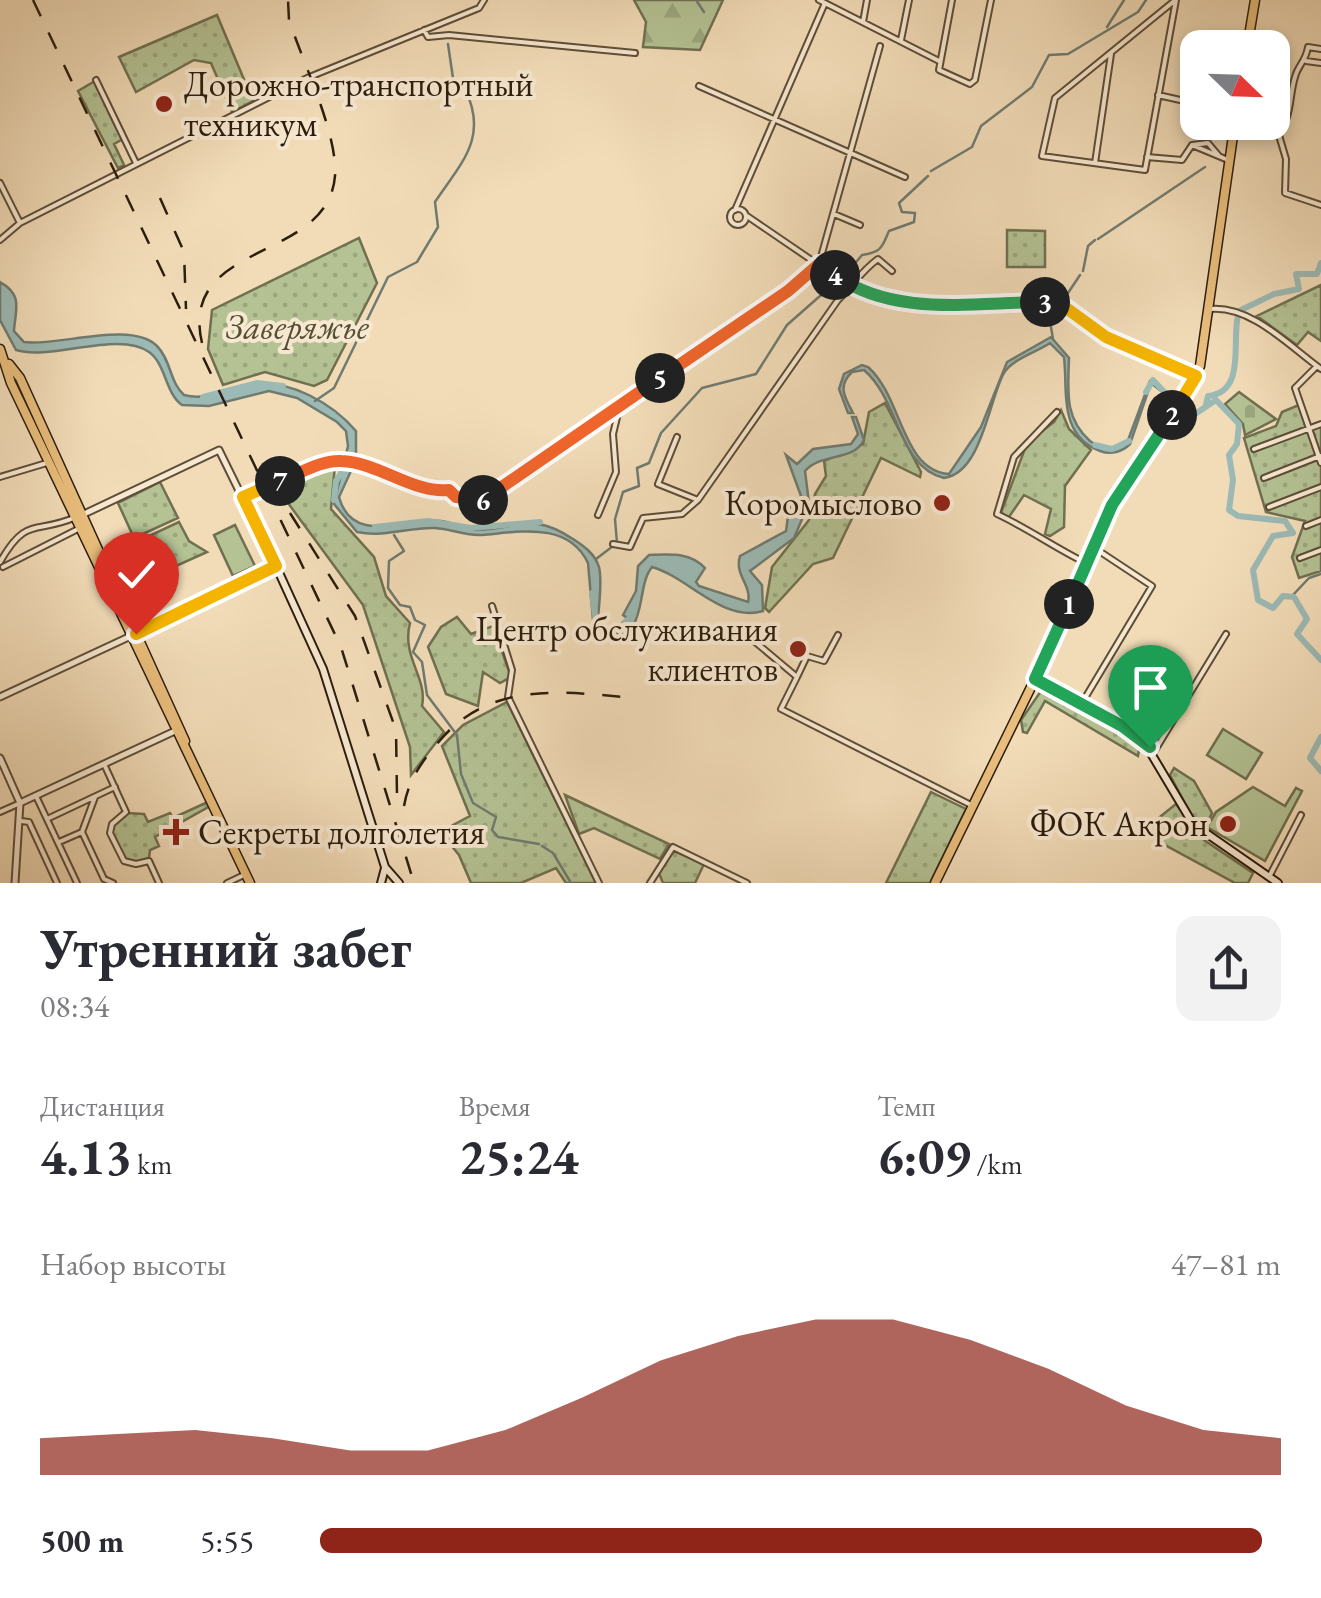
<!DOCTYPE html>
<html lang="ru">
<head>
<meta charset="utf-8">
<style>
	:root { --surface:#fff; --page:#f2f2f3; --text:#2b2b33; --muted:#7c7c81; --accent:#8f2418 }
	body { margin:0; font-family:"EB Garamond",serif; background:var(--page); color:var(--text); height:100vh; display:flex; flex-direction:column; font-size:38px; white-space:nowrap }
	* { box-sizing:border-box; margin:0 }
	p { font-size:32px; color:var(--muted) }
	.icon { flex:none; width:55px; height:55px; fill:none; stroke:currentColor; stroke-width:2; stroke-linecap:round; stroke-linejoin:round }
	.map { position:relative; height:883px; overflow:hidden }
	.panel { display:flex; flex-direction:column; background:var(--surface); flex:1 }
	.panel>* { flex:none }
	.needle { width:65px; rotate:113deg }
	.fabs { position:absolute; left:1180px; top:30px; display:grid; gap:20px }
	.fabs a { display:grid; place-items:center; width:110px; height:110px; border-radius:20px; background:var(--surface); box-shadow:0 5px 15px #0003; font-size:50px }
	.pin { position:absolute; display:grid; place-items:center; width:85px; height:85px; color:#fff; margin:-102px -42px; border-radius:50% 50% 50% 0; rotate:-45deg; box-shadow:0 0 10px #0007 }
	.pin .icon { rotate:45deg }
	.km { position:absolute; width:50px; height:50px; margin:-25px; border-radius:50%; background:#222; color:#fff; font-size:28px; line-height:50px; text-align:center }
	.round { display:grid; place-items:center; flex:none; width:105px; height:105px; border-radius:20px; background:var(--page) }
	.overview { display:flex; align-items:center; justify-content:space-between; height:170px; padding:0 40px }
	h1 { font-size:55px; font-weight:700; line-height:75px }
	.stats { display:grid; grid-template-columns:repeat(3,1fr); gap:15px; height:170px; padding:10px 40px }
	.stats div { display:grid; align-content:center }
	.stats b { font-size:50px; font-weight:700 }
	.stats small { font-size:28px; font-weight:400 }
	.stats p { font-size:28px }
	.chart { height:280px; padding:20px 40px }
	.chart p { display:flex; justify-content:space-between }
	.chart svg { width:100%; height:180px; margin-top:10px; fill:var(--accent); opacity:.7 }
	ul { padding:0 40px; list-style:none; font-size:32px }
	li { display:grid; grid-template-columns:160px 120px 1fr; align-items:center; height:75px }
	li i { height:25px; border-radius:12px; background:var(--accent) }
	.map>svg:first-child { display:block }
	.green { fill:url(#green-dots); stroke:#707050; stroke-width:2.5 }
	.forest { fill:url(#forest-firs); stroke:#707050; stroke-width:2.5 }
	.cemetery { fill:url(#cemetery-stones); stroke:#707050; stroke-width:2.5 }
	.pitch { fill:#b4c294; stroke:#707050; stroke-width:2.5 }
	.water { fill:#9cbab5; stroke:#6f7b71; stroke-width:2.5 }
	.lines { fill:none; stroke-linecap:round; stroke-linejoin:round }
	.stream { stroke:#6f7b71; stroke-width:2.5 }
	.river { stroke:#9cbab5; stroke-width:6 }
	.minor-casing { stroke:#5e4d37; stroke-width:8 }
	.tertiary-casing { stroke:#5e4d37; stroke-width:9 }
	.secondary-casing { stroke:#2c1d0c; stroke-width:10 }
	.primary-casing { stroke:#2c1d0c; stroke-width:11 }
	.minor { stroke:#f7e8d1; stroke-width:4 }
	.tertiary { stroke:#f7e8d1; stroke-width:5 }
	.secondary { stroke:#f7e8d1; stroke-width:6 }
	.primary { stroke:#e9be7c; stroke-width:8 }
	.rail { stroke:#2c1d0c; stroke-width:2.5; stroke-dasharray:18 18; stroke-linecap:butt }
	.split-1-casing { stroke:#fff; stroke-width:20 }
	.split-2-casing { stroke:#fff; stroke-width:20 }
	.split-3-casing { stroke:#fff; stroke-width:20 }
	.split-4-casing { stroke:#fff; stroke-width:20 }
	.split-5-casing { stroke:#fff; stroke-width:20 }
	.split-6-casing { stroke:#fff; stroke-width:20 }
	.split-7-casing { stroke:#fff; stroke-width:20 }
	.split-8-casing { stroke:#fff; stroke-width:20 }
	.split-9-casing { stroke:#fff; stroke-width:20 }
	.split-1 { stroke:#22a559; stroke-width:12 }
	.split-2 { stroke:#22a559; stroke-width:12 }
	.split-3 { stroke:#f5b400; stroke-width:12 }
	.split-4 { stroke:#22a559; stroke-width:12 }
	.split-5 { stroke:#f0652b; stroke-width:12 }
	.split-6 { stroke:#f0652b; stroke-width:12 }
	.split-7 { stroke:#f0652b; stroke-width:12 }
	.split-8 { stroke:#f5b400; stroke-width:12 }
	.split-9 { stroke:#f5b400; stroke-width:12 }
	.poi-dot { fill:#8f2418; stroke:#f7e8d1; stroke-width:4 }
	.labels { text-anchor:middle; stroke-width:8; stroke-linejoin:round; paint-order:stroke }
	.poi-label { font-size:35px; fill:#2c1d0c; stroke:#f7e8d1; text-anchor:end }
	.park-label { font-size:35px; font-style:italic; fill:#554f35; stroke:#f7e8d1 }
</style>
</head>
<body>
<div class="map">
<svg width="1321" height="883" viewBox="0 0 1321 883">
	<defs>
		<pattern id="green-dots" width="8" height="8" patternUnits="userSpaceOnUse" patternTransform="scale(2.5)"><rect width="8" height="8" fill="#b4c294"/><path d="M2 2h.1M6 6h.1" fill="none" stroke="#9ba67e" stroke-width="1.8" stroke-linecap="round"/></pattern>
		<pattern id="forest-firs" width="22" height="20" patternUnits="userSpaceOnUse" patternTransform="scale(2.5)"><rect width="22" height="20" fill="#b4c294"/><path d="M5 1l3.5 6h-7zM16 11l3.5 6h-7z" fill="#9ba67e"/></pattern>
		<pattern id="cemetery-stones" width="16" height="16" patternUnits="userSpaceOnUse" patternTransform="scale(2.5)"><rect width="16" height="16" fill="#b4c294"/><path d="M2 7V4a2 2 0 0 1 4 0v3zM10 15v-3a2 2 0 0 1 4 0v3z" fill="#9ba67e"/></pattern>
	</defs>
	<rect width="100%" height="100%" fill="#f2dcb8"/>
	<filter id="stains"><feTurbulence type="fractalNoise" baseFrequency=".002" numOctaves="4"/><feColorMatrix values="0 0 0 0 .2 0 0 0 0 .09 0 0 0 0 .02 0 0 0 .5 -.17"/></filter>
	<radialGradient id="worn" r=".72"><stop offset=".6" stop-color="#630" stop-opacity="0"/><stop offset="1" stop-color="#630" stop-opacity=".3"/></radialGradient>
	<path class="green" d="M217,15L253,101L232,112L211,63L194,60L136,92L119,57Z
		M95,81L123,139L114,144L124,165L118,168L78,91Z
		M1007,230L1045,231V267H1007Z
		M359,238L377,283L327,380L314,386L265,372L223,385L208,349L212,310Z
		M1321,285V341L1308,332L1297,345L1257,316Z
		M885,403L921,472L920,477L881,458L833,558L813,564L769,612L765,608L772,567L809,520L815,494L826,476L824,461L863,444L869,412Z
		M1299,405L1308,430L1321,426V571L1299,578L1292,557L1305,521L1266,512L1244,438L1276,426L1282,412Z
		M1061,410L1069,429L1091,450L1065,486L1064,527L1050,536L1045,534L1051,509L1024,495L1009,517L1001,513L1027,443L1054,422Z
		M335,465L331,509L374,557L386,596L410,623C401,657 428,678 422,706L444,732L411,775L410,747L363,605L277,488Z
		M160,482L178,518L134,538L118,503Z
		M179,522L189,541L207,552L174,567L166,554L114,578L104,557Z
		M457,617L471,634L493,626L511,677L500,683L483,672L478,706L446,694L428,647L441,627Z
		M1041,691L1131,737L1140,744L1138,756L1045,701L1027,733L1023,732L1021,720Z
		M507,702L596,883H566L556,868L521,883H471L459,855L440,832L470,816L442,746L463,725Z
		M1174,768L1194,781L1212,813L1204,829L1192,817L1170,775Z
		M931,792L966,809L930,883H886Z
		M565,795L669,844L660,859L594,828L579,834Z
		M210,801L212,805L155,837L159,846L150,850L149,858L137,863L124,858L112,832L117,818L127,813L144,814L148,822L170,813L173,818Z
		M1176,804L1204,840L1253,873L1248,883H1235L1141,832Z
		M672,850L704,864L695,883H663L659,873Z"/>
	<path class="forest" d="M634,0H723L700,50L643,47L646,22Z"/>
	<path class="cemetery" d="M1239,392L1276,419L1245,435L1243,424L1225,404Z"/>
	<path class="pitch" d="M235,525L255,566L233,576L214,535Z
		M1223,729L1262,753L1246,779L1207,755Z
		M1253,787L1285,806L1296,788L1302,791L1265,861L1207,827L1216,812Z"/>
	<path class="water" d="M0,282C24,295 15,311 14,331L24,342C57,347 131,320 157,346C171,360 170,383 184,395C207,401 230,389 252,385C289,378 333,404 356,431V460L339,497C352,546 406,518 441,521C453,522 464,530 478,530C522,528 532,512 573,539C584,546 595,554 599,567C603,584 598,611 597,629L605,635L617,633L630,620L623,615L636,591L638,566L649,555C671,554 690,552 705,568L696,582L699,586L748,602C752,585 734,575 740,556L786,531L789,509L801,496L786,455L797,464L813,449L851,444L858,434L852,417H856L864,440C853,462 822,452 805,471L809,503L794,538L750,571L762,585L763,611C723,623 688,577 652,567C634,589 651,639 604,638L594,631L588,563C568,521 519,532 482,535C466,536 451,529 435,528C409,527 384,538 357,532L334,504L348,446L346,431L337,422L297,398L269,391L209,406L182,405C165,393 166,364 149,352C119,330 51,361 16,350L0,320Z
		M1051,337L1069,358C1068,391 1064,418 1090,441C1102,451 1114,451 1127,443L1150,381L1155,382L1175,402L1151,383L1130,444C1122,452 1111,455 1100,451C1058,435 1068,391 1064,357L1050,343C1037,352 1012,359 1004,373C989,399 982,473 944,478C898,467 900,401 864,370L852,372C837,386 845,398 853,413H848L839,389L844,374L862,365L868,367C903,398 901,470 949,474L981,427L1007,362Z"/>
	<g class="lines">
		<path class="stream" d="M696,0L704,12
			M1107,27L1124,0
			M931,171L972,147L981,126L1032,87L1049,55L1068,54L1138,12L1146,0
			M1098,239L1205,167
			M1083,271L1088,246L1095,240
			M843,278L862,255C883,252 882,246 889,231L914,222L915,213L902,212L899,203L928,176
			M1062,302L1080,275
			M1053,339L1050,321L1060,306
			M315,401L334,388L388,277L417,262L438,227L435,202C461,163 489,138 465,89L454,85L448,44
			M394,535L404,551L389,561L388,588L400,605L410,607L415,620L425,625L413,652L422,662L427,695L457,735L461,774L473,803L496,817L492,830L498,837L539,844
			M596,559L617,543L615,519L623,492L639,486L637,468L649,463L661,433L702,388L756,374L787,325L837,281
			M1292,596L1309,578L1321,574
			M542,846L553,853L571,883"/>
		<path class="river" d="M1146,392L1153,380L1189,418L1216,400L1239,424L1237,444L1229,455L1233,480L1229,510L1238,516L1285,521L1293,533L1273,536L1253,570L1258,600L1273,608L1283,596L1294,597L1307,619L1297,634L1321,660
			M203,397L257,383L283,386
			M1206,404L1208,396C1248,392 1230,338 1239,311L1274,294L1299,289L1296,274H1317L1321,263
			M1095,445L1112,449L1129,441
			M334,500L336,481L346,466
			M375,527L428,521L471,528L540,522
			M592,593L597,630L615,631L633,615
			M1321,737L1310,758L1321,771"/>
		<g class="minor-casing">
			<path id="minor" d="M819,0L939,61
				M952,0L939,70L970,84L975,80L991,0
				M1173,2L1055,98L1042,156L1145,170L1176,0
				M863,22L867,0
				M424,30L428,37L449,35L635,53
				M901,40L909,0
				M1321,49L1308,47C1306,61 1298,65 1295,77C1289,95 1292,119 1278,132L1286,159L1285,193L1321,205
				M1306,61L1321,63
				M96,80L136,163
				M699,86L905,177
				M1158,95L1198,104
				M1235,123L1278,132
				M1192,145L1208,143L1219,156
				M1147,157L1182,160L1192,145L1228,160
				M1095,163L1111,54
				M0,183L20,223
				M730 217a8 8 0 1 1 16 0a8 8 0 1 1-16 0Z
				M735,210L825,3
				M834,214L860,225
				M747,216L854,289L915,304L1058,302L1106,337L1191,375
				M0,240L20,223L307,78L479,8L484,0
				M1210,309C1251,305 1289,346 1321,369
				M1317,366L1295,388L1321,463
				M1057,412L1014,457L997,514C1029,529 1055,548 1086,563
				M677,437L658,484L698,500
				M1254,449L1321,424
				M0,477L50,462
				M1264,478L1320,456
				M243,497C291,477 332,451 383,470C405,478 426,492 449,490L456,497L488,501L788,291L819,264L880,46
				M1269,507L1321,487
				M598,515L616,472L613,434L620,405
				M1306,526L1321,520
				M613,544L630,547L643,518L682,514L698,500L838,300C853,286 861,271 878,259L892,271
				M1300,558L1321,550
				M0,562C27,515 35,535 76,517
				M3,567L80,528
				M492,606L512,670L508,697L599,883
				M728,629L754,641L797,677L781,709L973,806
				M797,677L807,656L824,661L838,635
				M1082,703L1152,586L1093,547
				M1154,752L1226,634
				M104,764L126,812L112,824L110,833L124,861L136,864L149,861L159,883
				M36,796L77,883
				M95,797L82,832L104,879L113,883
				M0,812L18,804
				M47,819L115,787
				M21,821L29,822L57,883
				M59,842L82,832
				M1269,877L1301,815
				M227,883L246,874
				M650,883L673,847L747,883"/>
		</g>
		<g class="tertiary-casing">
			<path id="tertiary" d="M82,515L219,450L276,566
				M0,697L133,635
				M0,758L20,803L15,883
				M20,803L175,731"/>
		</g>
		<g class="secondary-casing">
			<path id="secondary" d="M136,634L276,566L323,669L385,867L399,883
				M1035,679L1143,740L1193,824L1278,883
				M381,883L385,868"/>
		</g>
		<g class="primary-casing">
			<path id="primary" d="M1247,48L1255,0
				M0,349L11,383L250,883
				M9,364L20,378L185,741
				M935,883L1035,679L1110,508L1200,366L1235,122"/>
		</g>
		<use href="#minor" class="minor"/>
		<use href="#tertiary" class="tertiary"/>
		<use href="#secondary" class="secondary"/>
		<use href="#primary" class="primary"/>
		<path class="rail" d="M33,0L341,647L414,883
			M160,198L184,252L186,309
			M202,343C178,240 328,263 335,176C338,134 303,63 289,20L288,0
			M290,513L355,616L396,730L397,797
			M404,806C408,782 420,764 436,745C485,684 552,690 623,697"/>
	</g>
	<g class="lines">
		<g class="split-1-casing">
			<path id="split-1" d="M1069,604L1035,679L1122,726L1150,747"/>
		</g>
		<g class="split-2-casing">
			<path id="split-2" d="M1069,604L1112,505L1172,415"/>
		</g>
		<g class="split-3-casing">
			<path id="split-3" d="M1045,302H1058L1106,337L1196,376L1172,415"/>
		</g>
		<g class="split-4-casing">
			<path id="split-4" d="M835,275C895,318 975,302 1045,302"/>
		</g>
		<g class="split-5-casing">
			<path id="split-5" d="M660,378L788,291L819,264L835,275"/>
		</g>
		<g class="split-6-casing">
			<path id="split-6" d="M483,500L660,378"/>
		</g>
		<g class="split-7-casing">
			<path id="split-7" d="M280,481C299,474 321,460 341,461C378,462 414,494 449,490L456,497L483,500"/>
		</g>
		<g class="split-8-casing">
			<path id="split-8" d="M187,609L276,566L243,497L280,481"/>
		</g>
		<g class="split-9-casing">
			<path id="split-9" d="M136,634L187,609"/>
		</g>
		<use href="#split-1" class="split-1"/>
		<use href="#split-2" class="split-2"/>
		<use href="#split-3" class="split-3"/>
		<use href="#split-4" class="split-4"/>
		<use href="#split-5" class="split-5"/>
		<use href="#split-6" class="split-6"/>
		<use href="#split-7" class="split-7"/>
		<use href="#split-8" class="split-8"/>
		<use href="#split-9" class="split-9"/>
	</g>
	<g class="poi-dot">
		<circle cx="164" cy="104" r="10"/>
		<circle cx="942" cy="503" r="10"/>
		<circle cx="798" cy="649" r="10"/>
		<circle cx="1228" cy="824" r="10"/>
		<path d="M171 817h10v10h10v10h-10v10h-10v-10h-10v-10h10z"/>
	</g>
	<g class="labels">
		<g class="poi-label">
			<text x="184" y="96" text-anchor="start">Дорожно-транспортный<tspan x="184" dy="40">техникум</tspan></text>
			<text x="922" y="515">Коромыслово</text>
			<text x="778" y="641">Центр обслуживания<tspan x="778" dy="40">клиентов</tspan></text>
			<text x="1208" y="836">ФОК Акрон</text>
			<text x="198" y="844" text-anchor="start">Секреты долголетия</text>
		</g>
		<g class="park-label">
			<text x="297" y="339">Заверяжье</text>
		</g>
	</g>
	<rect width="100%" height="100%" filter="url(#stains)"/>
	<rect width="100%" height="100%" fill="url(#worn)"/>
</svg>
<div class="fabs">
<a><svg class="needle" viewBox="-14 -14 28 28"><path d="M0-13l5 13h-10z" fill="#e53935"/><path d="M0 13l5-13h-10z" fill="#7c7c81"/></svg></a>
</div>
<div class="pin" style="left:1150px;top:747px;background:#1e9e55"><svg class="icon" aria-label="arrive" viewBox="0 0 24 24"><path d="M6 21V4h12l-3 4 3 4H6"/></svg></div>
<div class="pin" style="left:136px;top:634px;background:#d93025"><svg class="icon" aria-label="check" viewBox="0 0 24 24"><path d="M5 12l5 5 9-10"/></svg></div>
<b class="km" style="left:1069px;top:604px">1</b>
<b class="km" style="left:1172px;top:415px">2</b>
<b class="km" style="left:1045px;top:302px">3</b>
<b class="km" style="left:835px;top:275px">4</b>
<b class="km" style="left:660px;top:378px">5</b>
<b class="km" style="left:483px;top:500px">6</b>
<b class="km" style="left:280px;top:481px">7</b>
</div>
<section class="panel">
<div class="overview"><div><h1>Утренний забег</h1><p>08:34</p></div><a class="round"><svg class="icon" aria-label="share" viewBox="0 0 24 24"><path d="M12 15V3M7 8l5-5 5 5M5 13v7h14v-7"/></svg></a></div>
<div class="stats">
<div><p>Дистанция</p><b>4.13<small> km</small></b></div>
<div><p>Время</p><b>25:24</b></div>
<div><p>Темп</p><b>6:09<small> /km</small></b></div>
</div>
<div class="chart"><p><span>Набор высоты</span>47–81 m</p>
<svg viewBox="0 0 160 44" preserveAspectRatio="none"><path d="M0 44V35L10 34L20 33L30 35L40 38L50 38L60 33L70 25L80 16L90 10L100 6L110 6L120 11L130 18L140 27L150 33L160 35V44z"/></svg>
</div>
<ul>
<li><b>500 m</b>5:55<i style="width:98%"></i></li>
</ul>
</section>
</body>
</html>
